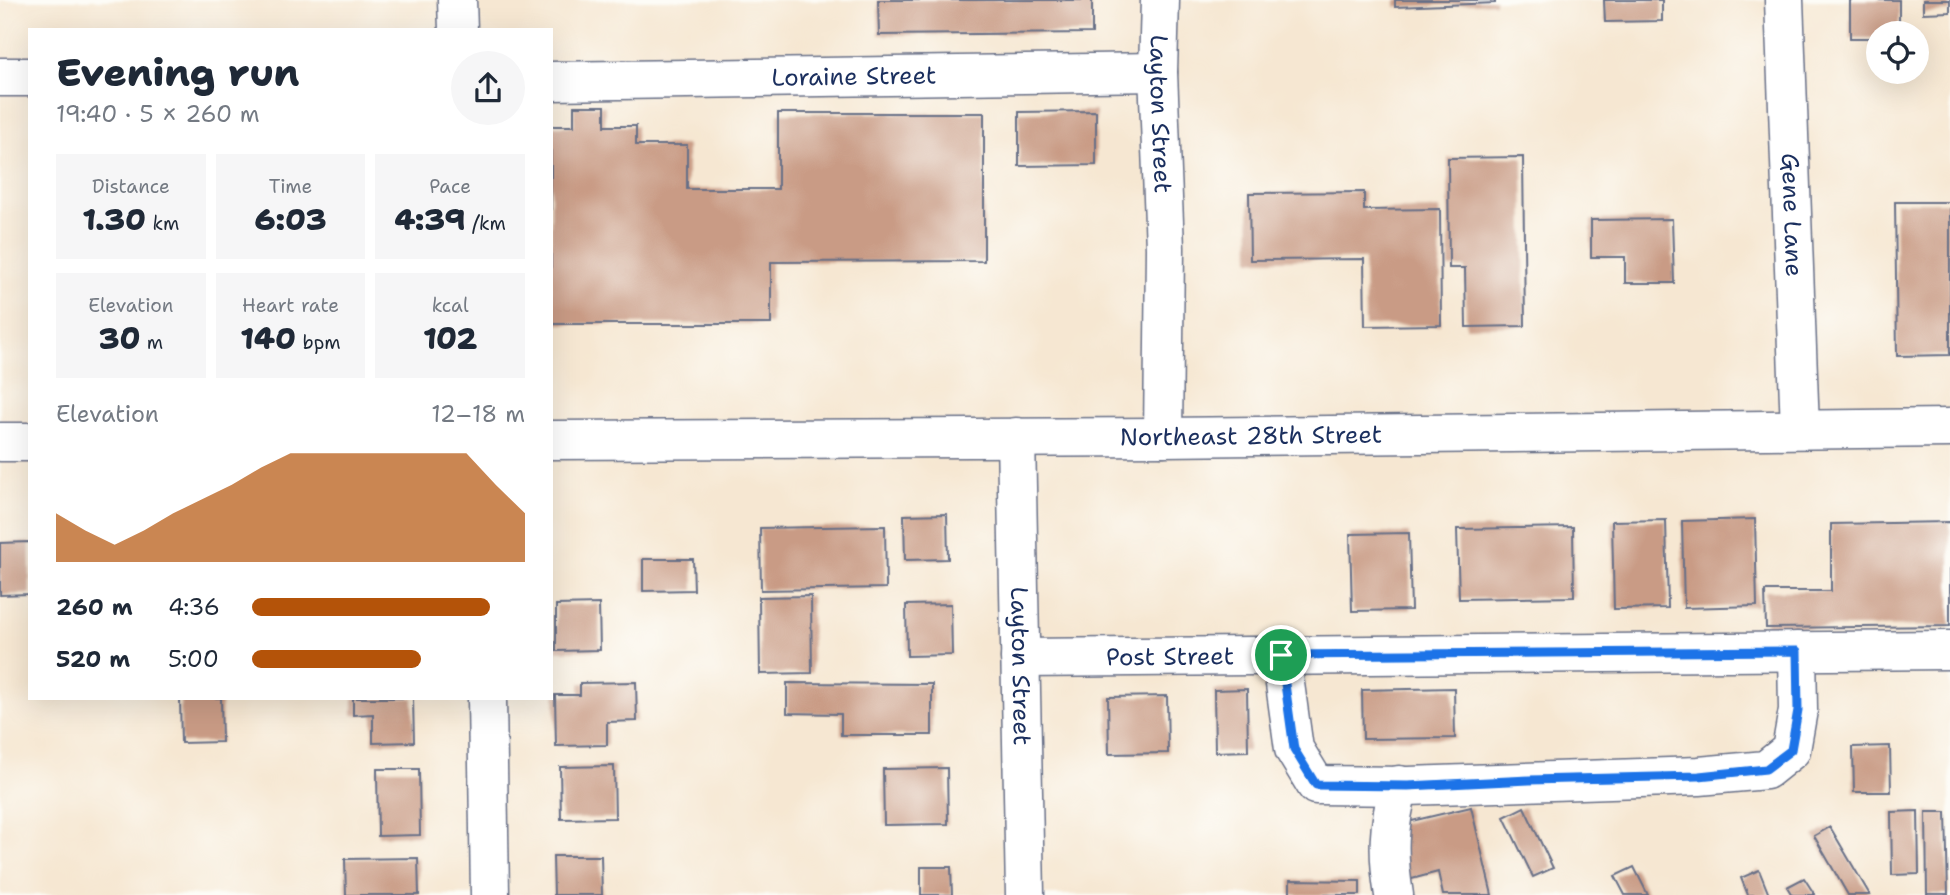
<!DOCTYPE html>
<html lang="en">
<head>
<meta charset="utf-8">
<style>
	:root { --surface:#fff; --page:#f6f6f7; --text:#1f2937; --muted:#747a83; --accent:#b45309 }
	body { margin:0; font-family:"Shantell Sans",sans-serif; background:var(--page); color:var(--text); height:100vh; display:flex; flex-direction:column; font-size:26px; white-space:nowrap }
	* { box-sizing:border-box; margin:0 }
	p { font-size:23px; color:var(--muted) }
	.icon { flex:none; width:38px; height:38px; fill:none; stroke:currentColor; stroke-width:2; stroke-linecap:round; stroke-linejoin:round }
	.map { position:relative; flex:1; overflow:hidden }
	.side { position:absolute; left:28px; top:28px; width:525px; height:672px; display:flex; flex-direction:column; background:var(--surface); border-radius:0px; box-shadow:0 7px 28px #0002 }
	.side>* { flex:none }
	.tools { position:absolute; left:1866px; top:21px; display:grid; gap:14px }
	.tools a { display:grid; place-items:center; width:63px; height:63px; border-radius:50%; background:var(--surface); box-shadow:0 7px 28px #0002; font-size:35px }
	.pin { position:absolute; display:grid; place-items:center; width:60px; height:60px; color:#fff; margin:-30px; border:4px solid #fff; border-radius:50%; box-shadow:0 2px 7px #0007 }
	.round { display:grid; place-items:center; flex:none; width:74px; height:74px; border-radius:37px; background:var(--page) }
	.head { display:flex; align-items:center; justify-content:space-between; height:119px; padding:0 28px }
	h1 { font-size:38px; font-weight:800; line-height:52px }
	.stats { display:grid; grid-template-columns:repeat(3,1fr); gap:10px; height:119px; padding:7px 28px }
	.stats div { display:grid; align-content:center; border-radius:0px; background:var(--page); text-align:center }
	.stats b { font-size:30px; font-weight:800 }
	.stats small { font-size:19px; font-weight:400 }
	.stats p { font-size:19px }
	.chart { height:196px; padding:14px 28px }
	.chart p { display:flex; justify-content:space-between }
	.chart svg { width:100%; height:126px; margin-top:7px; fill:var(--accent); opacity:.7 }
	ul { padding:0 28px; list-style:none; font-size:23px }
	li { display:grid; grid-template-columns:112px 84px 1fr; align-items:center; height:52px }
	li i { height:18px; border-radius:9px; background:var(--accent) }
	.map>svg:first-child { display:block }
	.building { fill:#c99b85 }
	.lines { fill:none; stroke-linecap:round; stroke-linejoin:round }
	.minor-casing { stroke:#686f87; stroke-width:41 }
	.major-casing { stroke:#686f87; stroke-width:41 }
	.minor { stroke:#fff; stroke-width:38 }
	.major { stroke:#fff; stroke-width:38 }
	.route-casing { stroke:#fff; stroke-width:14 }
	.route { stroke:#1a73e8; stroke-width:9 }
	.labels { text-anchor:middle; stroke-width:6; stroke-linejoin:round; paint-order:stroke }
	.street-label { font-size:24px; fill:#1b2f5e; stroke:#fdfcf7 }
</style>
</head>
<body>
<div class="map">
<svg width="1950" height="895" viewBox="0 0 1950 895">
	<rect width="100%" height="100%" fill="#fdfcf7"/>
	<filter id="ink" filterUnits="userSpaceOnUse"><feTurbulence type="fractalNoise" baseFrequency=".0143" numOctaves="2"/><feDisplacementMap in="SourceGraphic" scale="14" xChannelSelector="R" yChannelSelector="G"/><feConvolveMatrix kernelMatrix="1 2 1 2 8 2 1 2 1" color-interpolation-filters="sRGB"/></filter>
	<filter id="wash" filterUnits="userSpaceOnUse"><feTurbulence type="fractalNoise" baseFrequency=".00686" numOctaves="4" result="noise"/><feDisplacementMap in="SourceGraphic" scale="28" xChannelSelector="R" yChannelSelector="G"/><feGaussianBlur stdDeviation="1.57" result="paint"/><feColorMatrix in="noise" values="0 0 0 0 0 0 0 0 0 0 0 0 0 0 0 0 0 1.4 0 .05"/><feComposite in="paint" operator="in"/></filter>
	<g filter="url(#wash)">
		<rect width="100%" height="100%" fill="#f6e7d2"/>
		<g id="blocks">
			<path class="building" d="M878,0H1092V33L879,35Z
				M1395,0H1495V3L1395,7Z
				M1604,0H1662V21L1605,22Z
				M1850,0H1899V33H1878V38H1850Z
				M1923,0H1950V12L1923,13Z
				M574,106H605V126H636V145H687V189H778V113H984V261L771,262V324H551V126H574Z
				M1096,111V165L1019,166V112Z
				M1523,157L1525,326L1466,327L1465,268H1449L1448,158Z
				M1364,192V210L1440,209L1441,325L1365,326L1364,259L1250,260L1249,193Z
				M1895,202H1950V355L1897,356Z
				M1672,219L1674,283H1625V257H1591V220Z
				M947,514L948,559L905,560L904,515Z
				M1755,519L1757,606L1684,608L1682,521Z
				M1666,520L1668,608L1614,609L1612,521Z
				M1950,522V626L1766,628L1765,591H1831V524Z
				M885,526L886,588L761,590L760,528Z
				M1573,527L1574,597L1459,599L1457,529Z
				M1409,533L1411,610L1352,611L1350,534Z
				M30,542V594L0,595V543Z
				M643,559H693L694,590L643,591Z
				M811,596L812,673L760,674L759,597Z
				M599,604L600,650L556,651V605Z
				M951,604L952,655L907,656L906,605Z
				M636,682L637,721L607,722V745L556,746L555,695H580V683Z
				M787,683L932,684V735H841V714L787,713Z
				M1454,688L1455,738L1363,739L1362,690Z
				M1247,689L1248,751L1215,752L1214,690Z
				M1167,696L1168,753L1109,754L1108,697Z
				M180,698H221L222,742L181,743Z
				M353,698H413L414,742L373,743V714L353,715Z
				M1890,746L1891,792H1854L1853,747Z
				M614,766L615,818L561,819L560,767Z
				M947,768L948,824L884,825L883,769Z
				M377,769H419L420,835L378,836Z
				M1471,807L1492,895H1443L1438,872L1408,880L1395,825Z
				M1524,807L1553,868L1533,877L1504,817Z
				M1918,811L1919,874L1892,875L1891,812Z
				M1926,812H1946L1948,894H1927Z
				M1830,827L1870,895H1848L1814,836Z
				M553,856H601L602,895H554Z
				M418,858L419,895H346L345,859Z
				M921,867H951L952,895H921Z
				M1634,867L1648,895H1625L1615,876Z
				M1759,870L1769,895H1748L1741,878Z
				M1804,878L1815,895H1792L1787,887Z
				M1290,880L1360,881V895H1290Z"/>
		</g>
	</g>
	<g filter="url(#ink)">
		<use href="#blocks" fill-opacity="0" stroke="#686f87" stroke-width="2"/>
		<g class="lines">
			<g class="minor-casing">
				<g id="minor">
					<path d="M457,0L458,30"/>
					<path id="s1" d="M1160,0L1158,72L1165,248L1163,437"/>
					<path id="s2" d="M1784,0L1800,429"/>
					<path d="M0,77H30"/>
					<path id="s3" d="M551,81L1158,72"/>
					<path id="s4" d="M1016,437L1025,895"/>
					<path d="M1281,655L1294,749L1316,785L1408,786L1699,776L1766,770L1791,750L1798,710L1797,651"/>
					<path id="s5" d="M1020,658L1950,650"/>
					<path d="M487,698L490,895"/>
					<path d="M1394,895C1387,853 1388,827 1399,785"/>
				</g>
			</g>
			<g class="major-casing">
				<g id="major">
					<path id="s6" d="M551,440L1163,437L1950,428"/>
					<path d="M0,442H30"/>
				</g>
			</g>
			<use href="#minor" class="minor"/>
			<use href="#major" class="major"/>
		</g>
	</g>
	<g class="lines" filter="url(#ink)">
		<g class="route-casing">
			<path id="route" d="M1797,651L1798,710L1791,750L1766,769L1699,776L1529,780L1408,786L1316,785L1294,749L1281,655Z"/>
		</g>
		<use href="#route" class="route"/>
	</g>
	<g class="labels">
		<g class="street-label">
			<text dy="8" stroke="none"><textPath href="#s3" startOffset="303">Loraine Street</textPath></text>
			<text dy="8" stroke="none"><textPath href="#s1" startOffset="114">Layton Street</textPath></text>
			<text dy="8" stroke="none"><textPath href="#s2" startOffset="215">Gene Lane</textPath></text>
			<text dy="8" stroke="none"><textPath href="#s6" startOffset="700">Northeast 28th Street</textPath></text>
			<text dy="8" stroke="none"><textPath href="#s5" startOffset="150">Post Street</textPath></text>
			<text dy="8" stroke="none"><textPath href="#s4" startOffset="229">Layton Street</textPath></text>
		</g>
	</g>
</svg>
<div class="tools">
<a><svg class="icon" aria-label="locate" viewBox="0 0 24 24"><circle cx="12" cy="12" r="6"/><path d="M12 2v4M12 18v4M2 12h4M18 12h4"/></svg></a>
</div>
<div class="pin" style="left:1281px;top:655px;background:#1e9e55"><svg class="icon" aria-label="arrive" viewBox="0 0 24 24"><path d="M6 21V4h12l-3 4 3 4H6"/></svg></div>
<section class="side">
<div class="head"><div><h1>Evening run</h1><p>19:40 · 5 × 260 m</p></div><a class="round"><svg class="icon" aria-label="share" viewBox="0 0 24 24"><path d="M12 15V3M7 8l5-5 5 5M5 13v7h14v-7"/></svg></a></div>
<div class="stats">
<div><p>Distance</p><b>1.30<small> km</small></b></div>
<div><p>Time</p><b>6:03</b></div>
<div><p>Pace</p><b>4:39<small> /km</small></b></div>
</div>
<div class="stats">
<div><p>Elevation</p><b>30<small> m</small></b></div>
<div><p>Heart rate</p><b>140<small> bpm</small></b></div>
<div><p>kcal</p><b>102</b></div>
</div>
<div class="chart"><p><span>Elevation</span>12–18 m</p>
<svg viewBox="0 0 160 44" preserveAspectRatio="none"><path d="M0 44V27L10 33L20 38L30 33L40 27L50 22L60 17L70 11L80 6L90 6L100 6L110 6L120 6L130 6L140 6L150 17L160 27V44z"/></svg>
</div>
<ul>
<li><b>260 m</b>4:36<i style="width:87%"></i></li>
<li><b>520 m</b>5:00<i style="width:62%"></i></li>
</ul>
</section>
</div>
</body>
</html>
